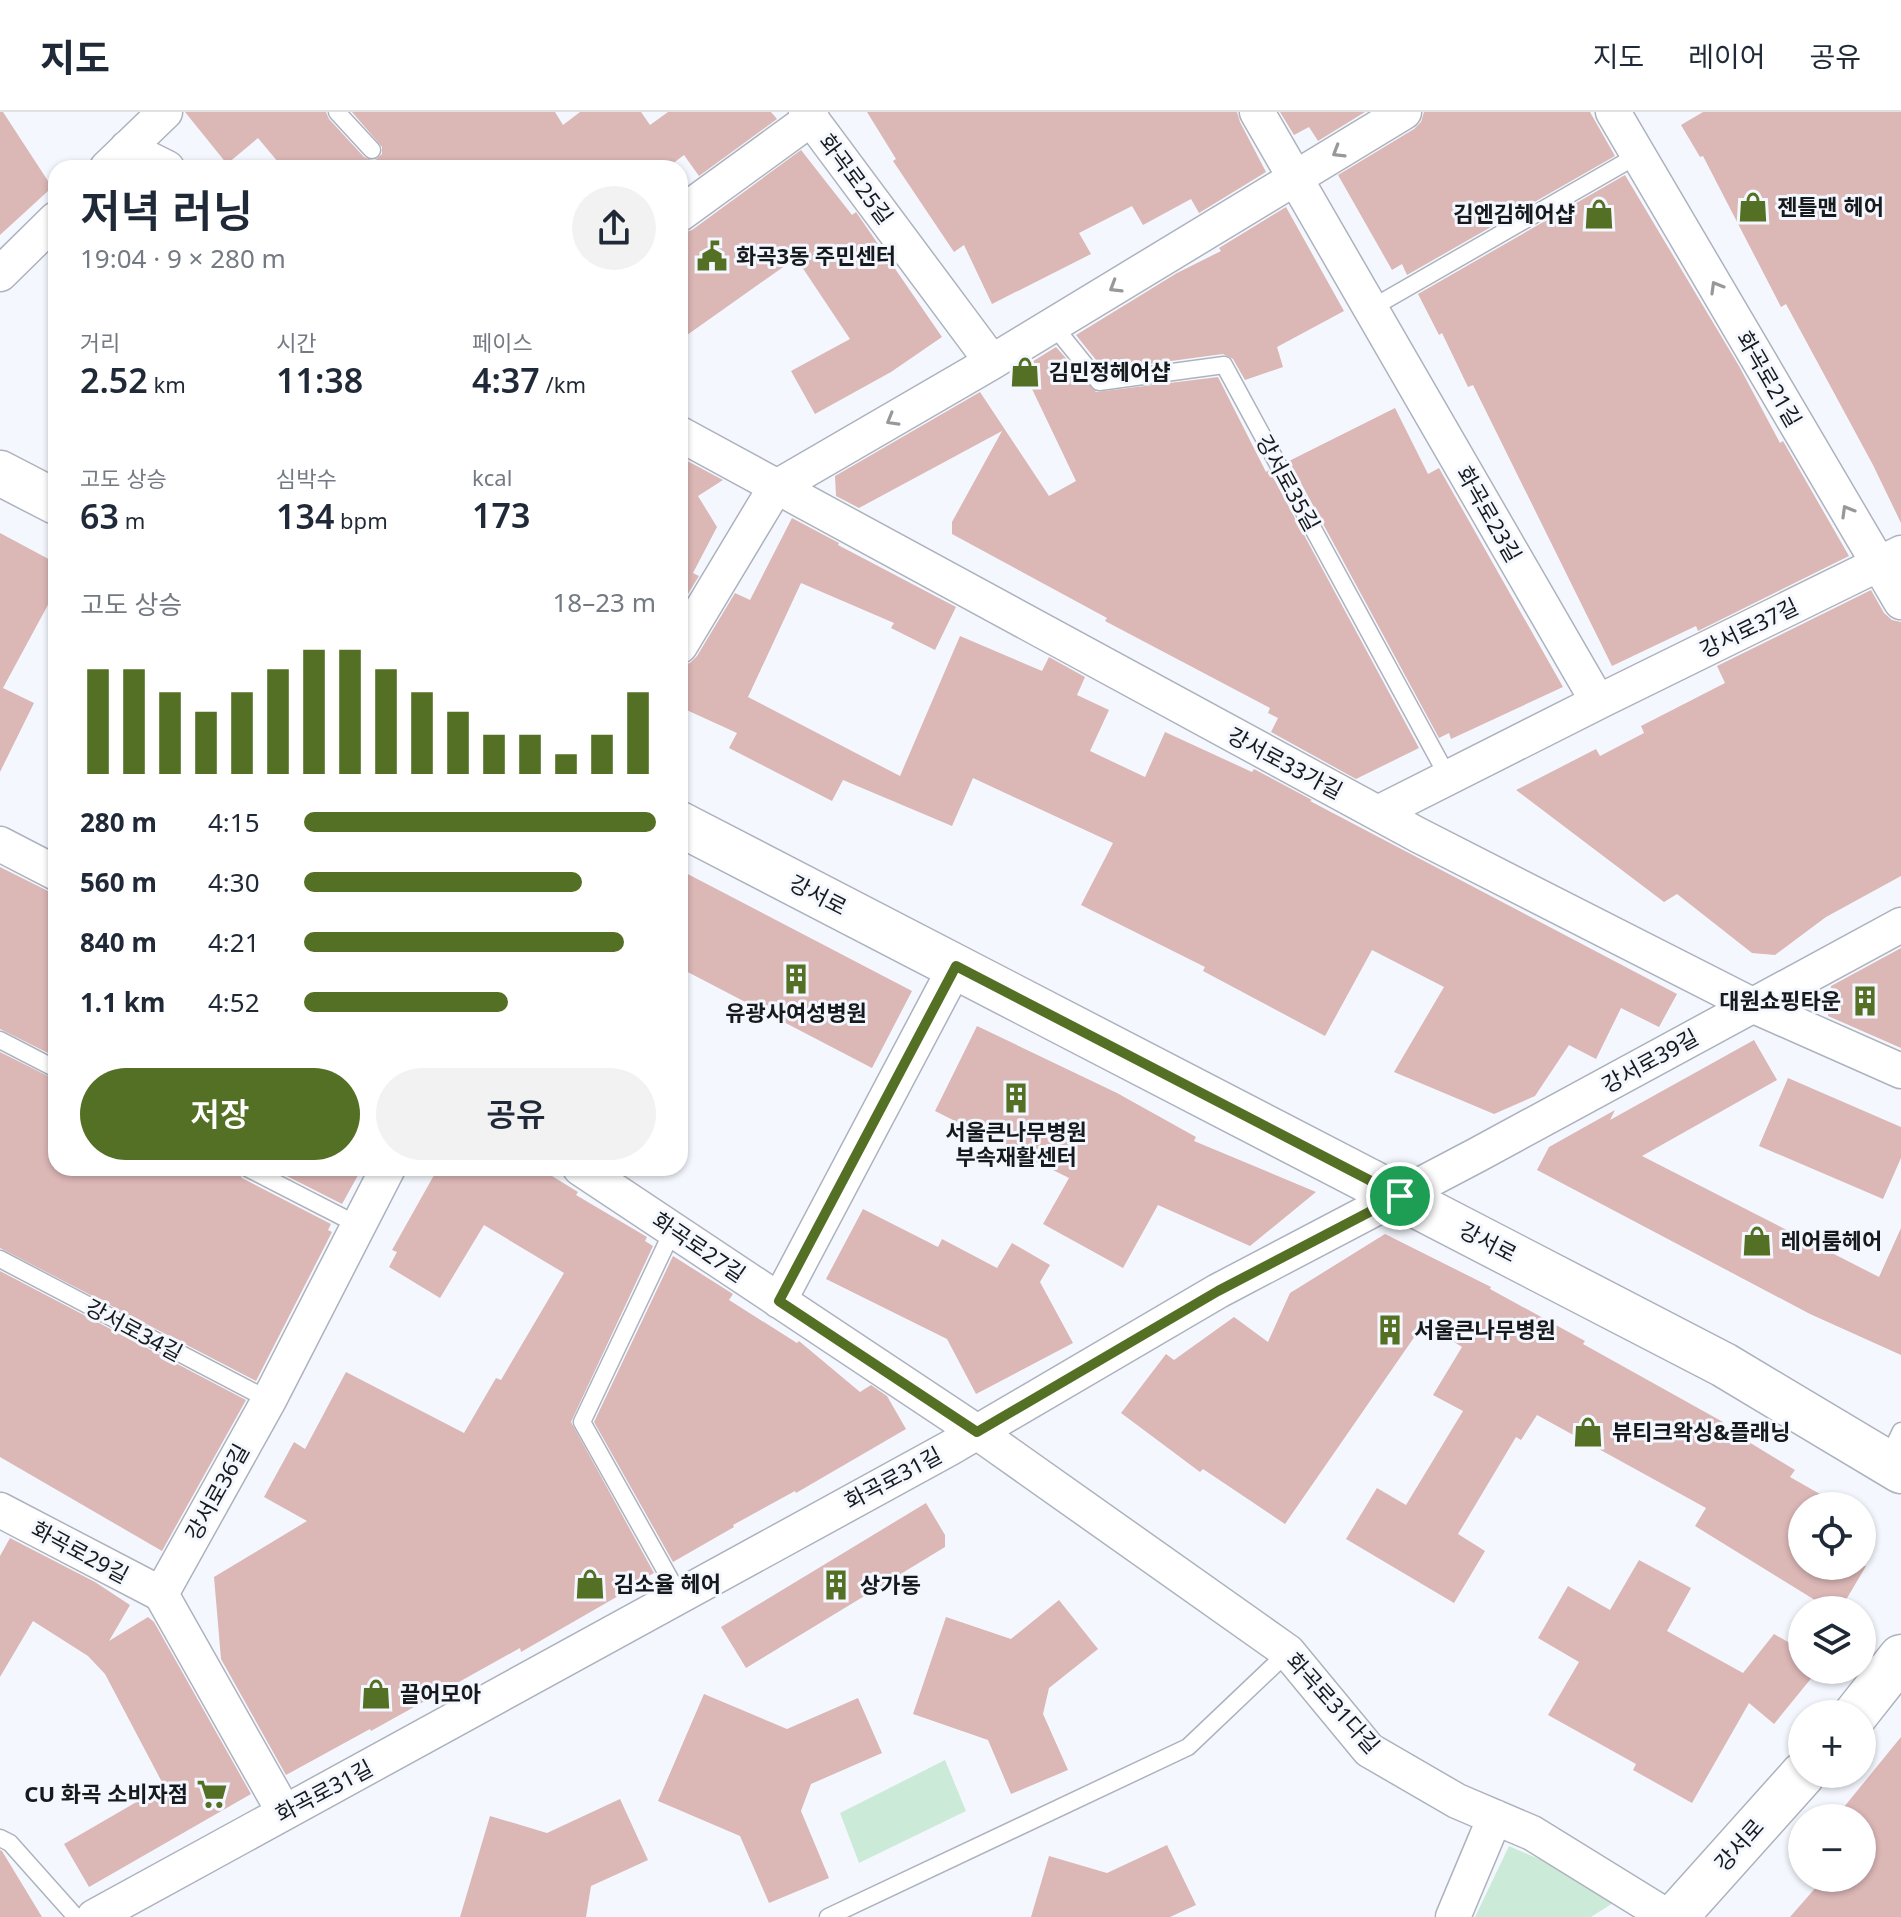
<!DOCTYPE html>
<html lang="ko">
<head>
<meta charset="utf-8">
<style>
	:root { --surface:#fff; --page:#f2f2f3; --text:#1f2937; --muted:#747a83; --line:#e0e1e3; --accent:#547024 }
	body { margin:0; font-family:"Noto Sans","Noto Sans KR",sans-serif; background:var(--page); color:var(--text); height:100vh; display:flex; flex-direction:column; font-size:30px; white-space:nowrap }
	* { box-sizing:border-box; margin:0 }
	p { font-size:26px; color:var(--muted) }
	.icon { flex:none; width:44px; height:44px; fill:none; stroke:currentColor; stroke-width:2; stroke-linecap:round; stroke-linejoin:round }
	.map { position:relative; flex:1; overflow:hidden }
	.sheet { position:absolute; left:48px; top:48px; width:640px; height:1016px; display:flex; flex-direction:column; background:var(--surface); border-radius:24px; box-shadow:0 2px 6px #0004 }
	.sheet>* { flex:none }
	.tools { position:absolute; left:1788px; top:1380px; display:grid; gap:16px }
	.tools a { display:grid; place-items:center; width:88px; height:88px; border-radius:50%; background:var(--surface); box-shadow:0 2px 6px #0004; font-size:40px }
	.pin { position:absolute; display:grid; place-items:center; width:68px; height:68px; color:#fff; margin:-34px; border:4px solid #fff; border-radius:50%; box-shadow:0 2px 8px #0007 }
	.round { display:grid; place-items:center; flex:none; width:84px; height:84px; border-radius:42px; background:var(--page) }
	.headline { display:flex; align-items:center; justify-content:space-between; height:136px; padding:0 32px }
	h1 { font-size:44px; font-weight:600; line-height:60px }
	.stats { display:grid; grid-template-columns:repeat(3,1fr); gap:12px; height:136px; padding:8px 32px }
	.stats div { display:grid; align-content:center }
	.stats b { font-size:34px; font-weight:600 }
	.stats small { font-size:22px; font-weight:400 }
	.stats p { font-size:22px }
	.chart { height:224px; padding:16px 32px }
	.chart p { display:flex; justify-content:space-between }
	.chart svg { width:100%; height:144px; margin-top:8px; stroke:var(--accent); stroke-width:6 }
	.primary-button { display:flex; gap:16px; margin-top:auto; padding:16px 32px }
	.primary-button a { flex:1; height:92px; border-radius:48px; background:var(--accent); color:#fff; font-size:32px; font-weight:600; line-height:92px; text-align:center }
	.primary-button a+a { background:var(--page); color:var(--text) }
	ul { padding:0 32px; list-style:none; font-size:26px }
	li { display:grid; grid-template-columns:128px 96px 1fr; align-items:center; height:60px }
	li i { height:20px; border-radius:10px; background:var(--accent) }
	header { display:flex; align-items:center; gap:48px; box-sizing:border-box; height:112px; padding:0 40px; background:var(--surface); border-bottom:2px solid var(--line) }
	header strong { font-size:38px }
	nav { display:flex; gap:44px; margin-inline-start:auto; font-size:28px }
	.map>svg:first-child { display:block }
	.green { fill:#ccead8 }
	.building { fill:#dbb7b6 }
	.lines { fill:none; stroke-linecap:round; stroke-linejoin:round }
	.lane-casing { stroke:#adb3be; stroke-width:19 }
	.street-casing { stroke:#adb3be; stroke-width:37 }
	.secondary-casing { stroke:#adb3be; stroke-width:47 }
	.lane { stroke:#fff; stroke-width:16 }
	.street { stroke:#fff; stroke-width:34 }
	.secondary { stroke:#fff; stroke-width:44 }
	.oneway { stroke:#979899 }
	.route-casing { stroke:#fff; stroke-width:16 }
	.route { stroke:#547024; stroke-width:10 }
	.labels { text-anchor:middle; stroke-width:6; stroke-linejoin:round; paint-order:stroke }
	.street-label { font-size:22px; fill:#171a1d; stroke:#f4f8fe }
	.poi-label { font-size:22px; font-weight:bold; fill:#171a1d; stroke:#f4f8fe; text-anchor:start }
</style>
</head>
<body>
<header>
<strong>지도</strong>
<nav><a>지도</a><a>레이어</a><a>공유</a></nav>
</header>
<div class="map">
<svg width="1901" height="1805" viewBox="0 0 1901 1805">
	<rect width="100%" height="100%" fill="#f4f8fe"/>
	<path class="green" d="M945,1648L966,1699L859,1751L840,1701Z
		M1509,1734L1624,1784L1591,1805H1475Z"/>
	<path class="building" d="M0,0H3L48,69V79L0,123Z
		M185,0H326L329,7L364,45L374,49L382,42V35L352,0H555L563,13L580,0H641L650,13L668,0H771L777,7L699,64L684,43L667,56H283L258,26L227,52Z
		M867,0H1237L1240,10L1266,60L1199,101L1191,87L1143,113L1132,94L1079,121L1091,142L992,192L964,133L954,140L893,49L896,47Z
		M1280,0H1365L1318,29L1309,15L1294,23Z
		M1424,0H1590L1615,44L1407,163L1402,152L1392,158L1338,63L1414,17L1421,10Z
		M1703,0H1901V411L1873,353L1786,192L1781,195L1703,44L1700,45L1681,13Z
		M801,38L852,103L856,100L942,225L891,260L815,302L791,259L850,227L796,146L680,228V122L692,118Z
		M1625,63L1739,254L1780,331L1783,329L1849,444L1698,519L1696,514L1612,554L1473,273L1468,275L1442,221L1439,223L1418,182Z
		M1286,95L1344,199L1277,235L1283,255L1245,268L1233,247L1223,242L1104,258L1076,223L1177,161L1221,139L1219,136Z
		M1056,235L1096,280L1218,265L1266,360L1269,358L1419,636L1356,667L1271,620L1278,606L1268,601L1270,596L1105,509L1107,506L952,422V410L1002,319L859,396L836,384L835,364L980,280L1049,384L1076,369L1022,256Z
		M1395,296L1428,362L1439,356L1563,575L1451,627L1449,621L1439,626L1289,349Z
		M680,345L723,368L698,384L717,415L693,461L699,464L680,495Z
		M792,406L839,431L838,433L956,495L935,538L891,516L894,511L801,471L748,585L900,664L960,524L1042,559L1049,545L1085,565L1077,583L1109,598L1090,639L1145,665L1165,620L1252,660L1254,657L1312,688L1310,689L1677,882L1659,915L1621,896L1596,947L1569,933L1535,984L1494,1002L1394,960L1444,875L1372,838L1325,924L1203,859L1205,855L1081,793L1113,731L973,666L952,714L843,668L832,689L729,636L737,621L680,595V554L690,551L697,544L735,481L750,488Z
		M0,421L56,451V478L3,576L34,591L0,660Z
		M1871,478L1884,501L1892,508L1901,510V764L1826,805L1775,843L1752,841L1677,782L1664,790L1516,678L1596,637L1600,644L1644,621L1641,614L1725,571L1717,554Z
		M0,755L56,783V945L0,917Z
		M680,758L912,879L872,956L680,856Z
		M1901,836V936L1828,904L1831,874Z
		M977,914L1117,981L1196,1025L1194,1029L1316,1080L1250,1134L1158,1093L1123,1156L1043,1112L1069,1066L935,999Z
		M1754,928L1777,968L1642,1044L1879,1165L1901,1116V1243L1810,1202L1537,1058L1549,1035L1615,998L1610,1008Z
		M0,940L56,968V1056H236L242,1066L331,1112L328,1118L332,1120L256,1269L0,1136Z
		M1788,966L1901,1015V1046L1883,1087L1759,1034Z
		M271,1056H362L342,1092Z
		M438,1056H539L578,1080L576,1083L647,1125L645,1129L653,1134L571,1310L654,1461L645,1466L646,1468L521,1540L520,1536L371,1619L370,1617L286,1663L221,1547L214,1465L307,1409L264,1385L294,1330L305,1337L346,1260L464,1321L496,1266L501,1268L564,1161L484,1113L440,1186L389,1155L397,1140L392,1138Z
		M863,1097L938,1135L942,1127L997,1156L1012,1131L1050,1153L1040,1170L1073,1231L976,1282L947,1227L826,1167Z
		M1385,1122L1491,1175L1490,1177L1585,1229L1583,1232L1723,1310L1721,1313L1795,1358L1790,1365L1841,1394H1802V1454H1866L1840,1498H1831L1695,1414L1706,1396L1537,1303L1521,1328L1516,1325L1458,1422L1485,1439L1454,1491L1346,1427L1377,1376L1406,1393L1463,1299L1433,1283L1462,1235L1424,1211L1285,1412L1203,1357L1200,1360L1121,1301L1166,1242L1174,1248L1234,1205L1268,1230L1290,1181Z
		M673,1144L733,1182L729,1188L797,1231L799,1229L860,1280L871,1273L887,1284L906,1317L796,1381L795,1379L733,1413L734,1415L673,1450L594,1310Z
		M0,1159L246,1288L162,1439L0,1345Z
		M926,1391L945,1423V1435L746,1556L721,1515Z
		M10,1426L95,1470L130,1493L109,1529L148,1505L154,1510L251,1682L89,1775L64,1732L164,1674L105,1562L88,1544L33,1509L0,1565V1444Z
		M1639,1448L1691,1476L1667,1519L1743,1561L1774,1522L1802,1538V1558H1818L1774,1612L1749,1591L1692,1691L1633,1658L1636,1652L1548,1603L1579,1550L1538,1526L1568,1474L1610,1498Z
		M1059,1488L1098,1537L1049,1576L1043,1602L1068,1658L1011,1682L988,1628L913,1602L946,1505L1011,1527Z
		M704,1582L787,1617L858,1586L882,1641L811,1672L801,1699L829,1766L769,1791L740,1724L658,1689Z
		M1901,1625V1805H1790L1824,1766H1862V1706H1835Z
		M620,1687L648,1748L591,1774L586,1805H460L490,1704L547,1721Z
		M1167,1733L1196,1793L1170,1805H1031L1049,1744L1107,1761Z
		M0,1738L2,1739L42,1805H0Z"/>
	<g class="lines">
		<g class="lane-casing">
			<path id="lane" d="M337,0L372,38
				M1370,197L1638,43
				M1053,213L1099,270L1224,253L1448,665
				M0,928L56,957
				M247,1056L358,1113
				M673,1118L582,1310L679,1483
				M0,1147L269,1288
				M1887,1348L1901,1319
				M0,1726L10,1731L76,1805
				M828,1805L1188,1635L1288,1540"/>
		</g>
		<g class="street-casing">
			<path id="street" d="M806,0L992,250
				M1257,0L1598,590L1378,701
				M1613,0L1901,490
				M127,36L167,56
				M107,56L165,0
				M680,102L812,6
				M0,162L56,107
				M680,322L1418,723L1752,893L1901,959
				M680,534L775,376L992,250L1404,0
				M1598,590L1901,441
				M0,732L56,761
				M580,1056L977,1320L1288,1540L1369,1638L1457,1689L1532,1721L1668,1805
				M779,1189L956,854
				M0,1398L161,1482
				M284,1700L161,1482L269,1288L388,1056
				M94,1805L950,1336L1218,1179L1477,1043L1901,813
				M1453,1805L1495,1705"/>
		</g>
		<g class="secondary-casing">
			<path id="secondary" d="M0,361L56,390
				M680,712L1724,1253L1901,1359
				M1856,1602L1901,1545
				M1675,1805L1803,1662"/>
		</g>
		<use href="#lane" class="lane"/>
		<use href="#street" class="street"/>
		<use href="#secondary" class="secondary"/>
	</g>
	<defs><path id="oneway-chevron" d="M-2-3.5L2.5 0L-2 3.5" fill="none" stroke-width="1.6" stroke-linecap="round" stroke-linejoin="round" transform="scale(2)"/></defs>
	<g class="oneway">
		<use href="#oneway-chevron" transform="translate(1338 40) rotate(149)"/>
		<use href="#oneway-chevron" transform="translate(1115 175) rotate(149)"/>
		<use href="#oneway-chevron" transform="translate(1716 175) rotate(-120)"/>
		<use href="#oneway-chevron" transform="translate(892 308) rotate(150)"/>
		<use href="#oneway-chevron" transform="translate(1847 399) rotate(-120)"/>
	</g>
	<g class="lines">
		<g class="route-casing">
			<path id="route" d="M956,854L1400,1084L1218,1179L977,1320L779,1189Z"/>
		</g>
		<use href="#route" class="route"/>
	</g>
	<defs>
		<g id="shop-bare" transform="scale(2.4)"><path d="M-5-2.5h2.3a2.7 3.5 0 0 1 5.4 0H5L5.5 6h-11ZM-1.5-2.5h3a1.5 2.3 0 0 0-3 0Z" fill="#547024" stroke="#f4f8fe" stroke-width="2.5" paint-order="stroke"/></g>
		<g id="civic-bare" transform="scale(2.4)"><path d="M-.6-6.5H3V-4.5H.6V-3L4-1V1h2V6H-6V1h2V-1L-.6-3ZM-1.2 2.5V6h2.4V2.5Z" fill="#547024" stroke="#f4f8fe" stroke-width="2.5" paint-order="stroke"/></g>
		<g id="building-bare" transform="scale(2.4)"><path d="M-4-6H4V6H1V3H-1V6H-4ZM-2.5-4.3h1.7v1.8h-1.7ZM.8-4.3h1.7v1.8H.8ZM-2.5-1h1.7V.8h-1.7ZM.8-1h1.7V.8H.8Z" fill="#547024" stroke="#f4f8fe" stroke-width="2.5" paint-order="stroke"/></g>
		<g id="supermarket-bare" transform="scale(2.4)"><path d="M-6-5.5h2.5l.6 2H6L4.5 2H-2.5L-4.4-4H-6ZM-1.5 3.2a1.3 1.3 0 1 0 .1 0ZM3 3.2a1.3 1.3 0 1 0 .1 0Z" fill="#547024" stroke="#f4f8fe" stroke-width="2.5" paint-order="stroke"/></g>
	</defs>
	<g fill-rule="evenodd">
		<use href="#shop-bare" x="1753" y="95"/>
		<use href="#shop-bare" x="1599" y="102"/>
		<use href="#civic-bare" x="712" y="144"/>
		<use href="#shop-bare" x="1025" y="260"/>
		<use href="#building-bare" x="796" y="867"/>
		<use href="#building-bare" x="1865" y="889"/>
		<use href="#building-bare" x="1016" y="986"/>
		<use href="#shop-bare" x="1757" y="1129"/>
		<use href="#building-bare" x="1390" y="1218"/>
		<use href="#shop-bare" x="1588" y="1320"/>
		<use href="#shop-bare" x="590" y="1472"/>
		<use href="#building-bare" x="836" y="1473"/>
		<use href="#shop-bare" x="376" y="1582"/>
		<use href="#supermarket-bare" x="212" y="1682"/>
	</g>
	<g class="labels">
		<g class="street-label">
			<text transform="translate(856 67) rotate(53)" y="8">화곡로25길</text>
			<text transform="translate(1769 267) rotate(60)" y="8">화곡로21길</text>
			<text transform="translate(1288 371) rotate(61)" y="8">강서로35길</text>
			<text transform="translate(1489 402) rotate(60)" y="8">화곡로23길</text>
			<text transform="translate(1749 516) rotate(-26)" y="8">강서로37길</text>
			<text transform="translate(1285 651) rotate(28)" y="8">강서로33가길</text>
			<text transform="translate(818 783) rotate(27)" y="8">강서로</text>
			<text transform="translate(1650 949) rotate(-29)" y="8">강서로39길</text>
			<text transform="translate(1488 1130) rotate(27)" y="8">강서로</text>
			<text transform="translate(699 1135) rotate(34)" y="8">화곡로27길</text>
			<text transform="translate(134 1218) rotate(28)" y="8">강서로34길</text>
			<text transform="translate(893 1366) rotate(-28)" y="8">화곡로31길</text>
			<text transform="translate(217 1380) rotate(-61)" y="8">강서로36길</text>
			<text transform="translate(80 1440) rotate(28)" y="8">화곡로29길</text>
			<text transform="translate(1333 1591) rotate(48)" y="8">화곡로31다길</text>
			<text transform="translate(324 1679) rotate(-28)" y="8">화곡로31길</text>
			<text transform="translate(1739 1733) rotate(-48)" y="8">강서로</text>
		</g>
		<g class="poi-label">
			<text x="1777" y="103">젠틀맨 헤어</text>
			<text x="1575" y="110" text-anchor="end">김엔김헤어샵</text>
			<text x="736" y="152">화곡3동 주민센터</text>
			<text x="1049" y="268">김민정헤어샵</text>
			<text x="1841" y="897" text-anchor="end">대원쇼핑타운</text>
			<text x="796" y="909" text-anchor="middle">유광사여성병원</text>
			<text x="1016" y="1028" text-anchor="middle">서울큰나무병원<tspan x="1016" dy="25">부속재활센터</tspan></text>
			<text x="1781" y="1137">레어룸헤어</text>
			<text x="1414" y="1226">서울큰나무병원</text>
			<text x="1612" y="1328">뷰티크왁싱&amp;플래닝</text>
			<text x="614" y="1480">김소율 헤어</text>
			<text x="860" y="1481">상가동</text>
			<text x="400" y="1590">끌어모아</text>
			<text x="188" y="1690" text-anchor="end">CU 화곡 소비자점</text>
		</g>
	</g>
</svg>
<div class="tools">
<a><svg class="icon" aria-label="locate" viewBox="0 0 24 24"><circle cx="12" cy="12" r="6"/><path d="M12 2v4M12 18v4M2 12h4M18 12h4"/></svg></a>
<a><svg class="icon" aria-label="layers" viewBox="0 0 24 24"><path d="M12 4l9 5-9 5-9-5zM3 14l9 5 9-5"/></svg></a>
<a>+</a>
<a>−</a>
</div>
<div class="pin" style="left:1400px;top:1084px;background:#1e9e55"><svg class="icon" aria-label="arrive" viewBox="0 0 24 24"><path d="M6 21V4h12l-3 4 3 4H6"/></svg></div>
<section class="sheet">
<div class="headline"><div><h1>저녁 러닝</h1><p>19:04 · 9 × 280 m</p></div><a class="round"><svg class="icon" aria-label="share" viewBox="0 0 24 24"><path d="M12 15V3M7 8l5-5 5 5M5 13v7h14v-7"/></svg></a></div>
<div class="stats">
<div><p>거리</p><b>2.52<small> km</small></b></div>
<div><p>시간</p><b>11:38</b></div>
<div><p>페이스</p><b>4:37<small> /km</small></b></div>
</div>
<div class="stats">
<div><p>고도 상승</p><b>63<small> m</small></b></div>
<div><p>심박수</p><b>134<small> bpm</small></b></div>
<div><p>kcal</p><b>173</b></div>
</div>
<div class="chart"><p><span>고도 상승</span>18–23 m</p>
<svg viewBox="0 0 160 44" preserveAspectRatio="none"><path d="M5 44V12M15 44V12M25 44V19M35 44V25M45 44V19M55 44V12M65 44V6M75 44V6M85 44V12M95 44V19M105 44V25M115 44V32M125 44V32M135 44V38M145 44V32M155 44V19"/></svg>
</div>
<ul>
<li><b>280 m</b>4:15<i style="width:100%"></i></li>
<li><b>560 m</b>4:30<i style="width:79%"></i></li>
<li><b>840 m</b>4:21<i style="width:91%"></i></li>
<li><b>1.1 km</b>4:52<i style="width:58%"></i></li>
</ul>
<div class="primary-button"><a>저장</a><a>공유</a></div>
</section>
</div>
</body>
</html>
